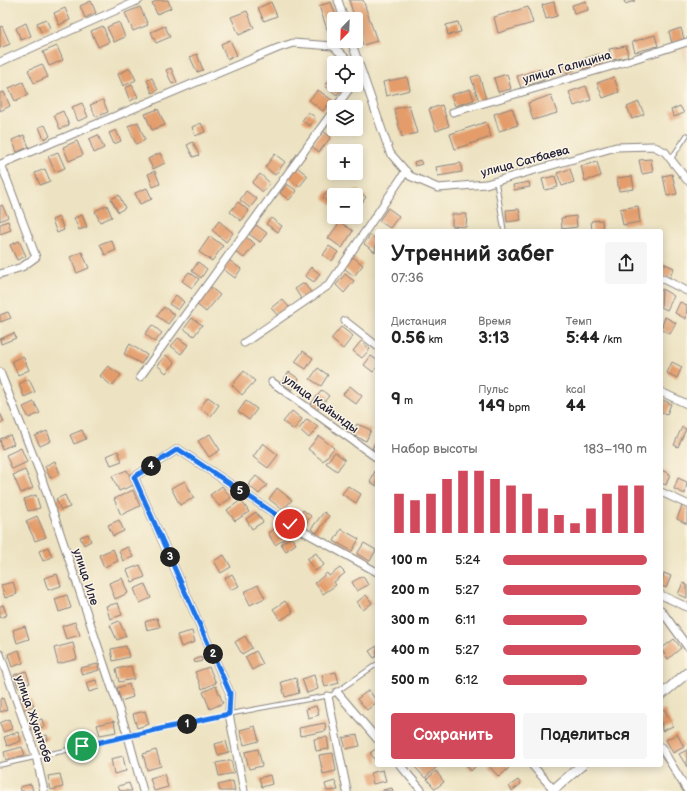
<!DOCTYPE html>
<html lang="ru">
<head>
<meta charset="utf-8">
<style>
	:root { --surface:#fff; --page:#f6f6f6; --text:#222; --muted:#767676; --accent:#d1495b }
	body { margin:0; font-family:"Balsamiq Sans",sans-serif; background:var(--page); color:var(--text); height:100vh; display:flex; flex-direction:column; font-size:15px; white-space:nowrap }
	* { box-sizing:border-box; margin:0 }
	p { font-size:13px; color:var(--muted) }
	.icon { flex:none; width:22px; height:22px; fill:none; stroke:currentColor; stroke-width:2; stroke-linecap:round; stroke-linejoin:round }
	.map { position:relative; flex:1; overflow:hidden }
	.panel { position:absolute; left:375px; top:229px; width:288px; height:538px; display:flex; flex-direction:column; background:var(--surface); border-radius:4px; box-shadow:0 2px 10px #0003 }
	.panel>* { flex:none }
	.needle { width:26px; rotate:203deg }
	.controls { position:absolute; left:327px; top:12px; display:grid; gap:8px }
	.controls a { display:grid; place-items:center; width:36px; height:36px; border-radius:4px; background:var(--surface); box-shadow:0 2px 10px #0003; font-size:20px }
	.pin { position:absolute; display:grid; place-items:center; width:34px; height:34px; color:#fff; margin:-17px; border:2px solid #fff; border-radius:50%; box-shadow:0 1px 4px #0007 }
	.km { position:absolute; width:20px; height:20px; margin:-10px; border-radius:50%; background:#222; color:#fff; font-size:11px; line-height:20px; text-align:center }
	.round { display:grid; place-items:center; flex:none; width:42px; height:42px; border-radius:4px; background:var(--page) }
	.head { display:flex; align-items:center; justify-content:space-between; height:68px; padding:0 16px }
	h1 { font-size:22px; font-weight:600; line-height:30px }
	.stats { display:grid; grid-template-columns:repeat(3,1fr); gap:6px; height:68px; padding:4px 16px }
	.stats div { display:grid; align-content:center }
	.stats b { font-size:17px; font-weight:600 }
	.stats small { font-size:11px; font-weight:400 }
	.stats p { font-size:11px }
	.chart { height:112px; padding:8px 16px }
	.chart p { display:flex; justify-content:space-between }
	.chart svg { width:100%; height:72px; margin-top:4px; stroke:var(--accent); stroke-width:6 }
	.button { display:flex; gap:8px; margin-top:auto; padding:8px 16px }
	.button a { flex:1; height:46px; border-radius:4px; background:var(--accent); color:#fff; font-size:16px; font-weight:600; line-height:46px; text-align:center }
	.button a+a { background:var(--page); color:var(--text) }
	ul { padding:0 16px; list-style:none; font-size:13px }
	li { display:grid; grid-template-columns:64px 48px 1fr; align-items:center; height:30px }
	li i { height:10px; border-radius:5px; background:var(--accent) }
	.map>svg:first-child { display:block }
	.built { fill:#edd7bb }
	.building { fill:#e39c6a }
	.lines { fill:none; stroke-linecap:round; stroke-linejoin:round }
	.service-casing { stroke:#88827e; stroke-width:5.5 }
	.minor-casing { stroke:#88827e; stroke-width:9 }
	.tertiary-casing { stroke:#88827e; stroke-width:11 }
	.service { stroke:#fff; stroke-width:3.5 }
	.minor { stroke:#fff; stroke-width:7 }
	.tertiary { stroke:#fff; stroke-width:9 }
	.route-casing { stroke:#fff; stroke-width:8 }
	.route { stroke:#1a73e8; stroke-width:5 }
	.labels { text-anchor:middle; stroke-width:3; stroke-linejoin:round; paint-order:stroke }
	.street-label { font-size:12px; fill:#22223b; stroke:#fcf5e5 }
</style>
</head>
<body>
<div class="map">
<svg width="687" height="791" viewBox="0 0 687 791">
	<rect width="100%" height="100%" fill="#fcf5e5"/>
	<filter id="ink" filterUnits="userSpaceOnUse"><feTurbulence type="fractalNoise" baseFrequency=".025" numOctaves="2"/><feDisplacementMap in="SourceGraphic" scale="8" xChannelSelector="R" yChannelSelector="G"/><feConvolveMatrix kernelMatrix="1 2 1 2 8 2 1 2 1" color-interpolation-filters="sRGB"/></filter>
	<filter id="wash" filterUnits="userSpaceOnUse"><feTurbulence type="fractalNoise" baseFrequency=".012" numOctaves="4" result="noise"/><feDisplacementMap in="SourceGraphic" scale="16" xChannelSelector="R" yChannelSelector="G"/><feGaussianBlur stdDeviation="0.9" result="paint"/><feColorMatrix in="noise" values="0 0 0 0 0 0 0 0 0 0 0 0 0 0 0 0 0 1.4 0 .05"/><feComposite in="paint" operator="in"/></filter>
	<g filter="url(#wash)">
		<rect width="100%" height="100%" fill="#ede3c2"/>
		<path class="built" d="M687,42V69L680,44Z"/>
		<g id="blocks">
			<path class="building" d="M159,0H168L171,8L157,14L152,3Z
				M349,0H363L377,41L363,45Z
				M624,0H634L635,1L625,4Z
				M91,1L96,13L85,18L80,6Z
				M586,1L588,10L574,14L572,5Z
				M271,2L277,16L264,21L258,8Z
				M331,2L337,19H334V41H346L333,46L319,6Z
				M554,2L557,16L546,19L542,5Z
				M140,7L148,25L133,31L125,13Z
				M528,7L533,23L498,33L494,17Z
				M65,8L70,20L59,25L54,13Z
				M247,11L254,28L239,35L231,17Z
				M46,19L50,28L41,32L37,23Z
				M119,22L125,37L114,42L107,27Z
				M458,22L461,32L448,35L446,25Z
				M26,23L31,36L21,40L16,28Z
				M2,26L10,44L0,48V27Z
				M103,26L109,42L98,47L91,31Z
				M165,26L170,37L156,43L151,32Z
				M681,28L684,39L672,43L669,32Z
				M655,35L658,46L635,52L632,42Z
				M230,40L237,55L227,59L221,44Z
				M57,46L63,60L49,66L43,52Z
				M626,46L628,57L612,60L609,49Z
				M197,54L203,70L197,72L190,57Z
				M599,54L602,63L583,69L580,60Z
				M572,63L574,70L563,74L561,67Z
				M42,64L48,77L34,83L28,70Z
				M130,68L136,80L123,86L118,74Z
				M171,68L177,82L172,84L166,70Z
				M541,69L544,80L521,88L517,76Z
				M507,74L511,89L498,92L494,78Z
				M479,75L486,99L479,101L471,77Z
				M331,77L334,79V85L344,87L337,95L325,86Z
				M407,77L410,90L386,96L383,82Z
				M614,77L619,92L603,98L597,83Z
				M152,78L158,90L152,93L147,80Z
				M23,82L28,95L15,101L9,88Z
				M132,85L138,97L130,101L125,88Z
				M586,86L591,100L574,106L569,92Z
				M470,89L474,100L455,106L451,95Z
				M318,90L332,100L323,111L309,100Z
				M4,92L10,106L0,111V93Z
				M551,95L557,113L533,120L528,103Z
				M103,100L108,112L96,117L90,105Z
				M639,102L644,114L632,119L627,107Z
				M82,103L88,117L78,121L72,107Z
				M409,105L417,133L402,137L394,109Z
				M442,105L449,126L436,131L429,109Z
				M680,106L684,113L674,117L671,110Z
				M512,108L518,125L499,131L494,114Z
				M158,109L165,125L152,130L145,114Z
				M63,111L69,125L60,129L54,115Z
				M308,112L315,117L310,126L302,121Z
				M138,122L145,140L136,144L128,126Z
				M486,122L491,137L455,149L450,134Z
				M201,123L205,132L195,136L192,127Z
				M45,125L50,136L44,139L39,127Z
				M116,130L121,141L114,144L109,133Z
				M323,131L331,137L319,152L311,146Z
				M24,135L29,147L17,152L12,140Z
				M98,135L104,148L94,153L89,139Z
				M77,141L83,155L69,161L63,147Z
				M193,142L199,155L193,157L187,145Z
				M58,152L65,168L55,172L48,156Z
				M160,153L165,163L153,169L148,159Z
				M275,154L285,162L275,175L265,167Z
				M651,159L653,172L642,174L639,160Z
				M420,160L422,164L415,166L414,162Z
				M597,162L601,176L585,181L581,166Z
				M461,163L462,172L438,176L436,167Z
				M297,167L308,176L299,187L288,177Z
				M45,169L50,181L40,185L35,173Z
				M570,169L574,182L562,186L557,173Z
				M155,171L160,184L153,187L148,174Z
				M260,174L270,183L263,192L252,183Z
				M672,174L677,194L667,196L663,176Z
				M555,176L558,187L545,190L542,179Z
				M632,176L634,189L619,191L617,178Z
				M529,182L530,187L514,190L513,185Z
				M287,184L297,191L289,200L280,193Z
				M147,188L152,199L140,204L135,193Z
				M356,189L366,197L359,207L356,205V195H351Z
				M328,190L336,195H334V206L323,198Z
				M246,191L257,199L250,208L240,200Z
				M119,195L125,208L118,212L111,199Z
				M238,202L249,211L241,221L230,212Z
				M2,205L8,217L0,221V206Z
				M107,205L112,217L100,222L95,211Z
				M638,206L640,222L623,225L620,209Z
				M388,208L399,216L390,228L379,221Z
				M519,209L521,220L507,222L506,210Z
				M452,214H467L466,227L452,226Z
				M82,215L87,227L79,230L74,218Z
				M576,216L577,227L562,229L561,218Z
				M59,217L64,230L57,233L52,220Z
				M271,218L282,226L278,232L266,224Z
				M602,220L603,231H592L591,221Z
				M8,221L11,230L0,234V224Z
				M219,221L233,233L226,242L212,230Z
				M340,222L353,231L342,248L328,238Z
				M256,225L267,233L260,242L249,234Z
				M370,235L377,240L375,252L364,244Z
				M210,236L223,246L212,261L199,252Z
				M246,237L255,244L244,258L234,251Z
				M111,240L116,250L105,255L100,244Z
				M19,241L26,256L17,260L10,245Z
				M329,246L338,252L332,261L323,255Z
				M82,252L89,268L77,273L70,257Z
				M353,257L363,265L354,276L344,268Z
				M229,260L241,269L235,278L223,269Z
				M198,262L207,269L201,278L192,271Z
				M661,262L674,268L669,279L661,274Z
				M311,267L320,274L314,282L305,276Z
				M189,272L199,279L192,288L182,281Z
				M345,274L354,281L344,293L336,285Z
				M304,283L312,294L302,300L295,289Z
				M209,286L220,295L206,312L195,303Z
				M662,289L674,296L667,310L661,307Z
				M176,295L184,302L178,310L169,304Z
				M282,299L290,308L279,317L271,308Z
				M680,302L687,305L686,319L675,313Z
				M164,307L175,315L168,324L157,316Z
				M8,312L11,318L0,322V315Z
				M665,317L676,323L670,334L661,329Z
				M192,318L202,325L194,336L184,329Z
				M152,325L162,333L155,342L145,334Z
				M341,327L353,336L343,349L331,339Z
				M14,333L16,338L1,344L0,339Z
				M178,338L188,345L181,354L171,346Z
				M361,341L370,349L362,358L353,351Z
				M130,344L147,355L141,364L124,354Z
				M303,351L313,358L306,369L295,362Z
				M166,355L175,363L166,373L157,365Z
				M23,356L29,370L18,375L12,361Z
				M371,356L377,360V367L373,372L364,365Z
				M672,362L682,367L677,378L667,373Z
				M108,366L121,375L112,386L100,376Z
				M318,368L328,375L321,386L310,379Z
				M244,371L255,381L242,395L232,385Z
				M289,372L299,379L292,390L281,383Z
				M29,379L35,392L24,397L19,384Z
				M350,386L362,396L356,404L343,394Z
				M322,390L329,396L317,410L310,405Z
				M208,397L219,405L211,416L200,408Z
				M661,399L671,404L667,414L661,412Z
				M246,401L257,409L249,420L238,412Z
				M34,402L40,413L29,418L23,407Z
				M292,411L302,419L294,430L283,422Z
				M0,413L4,422L0,423Z
				M307,419L318,427L309,438L299,429Z
				M357,424L371,430L366,441L352,435Z
				M682,427L686,429L678,447L674,445Z
				M82,430L86,439L74,444L70,435Z
				M47,431L51,441L40,446L35,436Z
				M210,434L220,450L209,457L198,441Z
				M10,435L14,444L2,449L0,439Z
				M319,436L334,448L323,461L308,449Z
				M377,438V451L372,449Z
				M263,443L278,455L268,468L253,457Z
				M21,448L27,462L12,469L6,455Z
				M118,451L122,461L111,465L107,456Z
				M335,452L345,460L337,471L326,463Z
				M55,461L60,474L50,478L45,466Z
				M376,469L377,470V486L370,482Z
				M25,470L33,488L21,493L13,475Z
				M127,470L134,485L119,491L112,476Z
				M661,470L670,474L666,485L661,483Z
				M256,476L267,485L259,494L248,485Z
				M678,478L687,482L685,494L674,489Z
				M185,481L194,498L180,505L171,488Z
				M222,486L231,498L219,506L210,495Z
				M348,486L361,494L356,503L342,494Z
				M277,488L292,500L283,510L269,499Z
				M133,490L140,506L121,515L114,499Z
				M36,495L40,508L28,511L24,499Z
				M65,495L70,507L61,510L56,499Z
				M241,500L249,512L235,521L227,510Z
				M682,506L687,508V524L677,519Z
				M303,510L311,516L306,523L298,517Z
				M256,512L263,522L252,529L246,519Z
				M324,512L329,516L317,533L311,529Z
				M37,516L46,537L35,541L26,521Z
				M119,520L124,531L113,536L108,525Z
				M278,526L286,538L275,545L268,533Z
				M341,529L359,539L352,551L334,541Z
				M88,534L91,541L84,545L80,537Z
				M291,537L296,544L286,551L281,544Z
				M364,543L376,550L370,561L357,554Z
				M48,547L52,557L43,561L39,551Z
				M128,547L133,557L123,561L119,551Z
				M113,549L118,561L104,567L99,555Z
				M316,553L324,565L315,571L307,559Z
				M224,555L231,567L221,573L214,561Z
				M140,565L145,577L132,582L127,570Z
				M340,568L345,573L334,582L336,585L323,594L315,583L327,573L329,576Z
				M664,573L671,576L666,588L661,586Z
				M57,574L61,586L48,590L44,578Z
				M232,574L239,586L231,590L225,578Z
				M363,576L368,585L357,591L352,582Z
				M122,578L128,593L115,599L109,583Z
				M13,582L17,594L5,598L1,585Z
				M683,583L687,585V598L678,594Z
				M145,584L151,598L140,603L134,589Z
				M258,585L265,598L250,605L244,592Z
				M67,595L71,608L59,612L55,599Z
				M366,595L372,603L363,610L357,602Z
				M285,601L293,612L281,620L273,609Z
				M118,603L122,615L110,619L106,606Z
				M3,605L7,615L0,618V606Z
				M157,618L160,627L147,630L145,622Z
				M119,621L126,636L117,640L110,625Z
				M75,622L80,635L66,639L62,626Z
				M25,626L29,639L17,643L13,630Z
				M192,631L195,642L181,647L177,635Z
				M245,636L252,648L242,654L235,642Z
				M674,639L681,648L668,659L661,649Z
				M73,643L77,659L58,664L54,648Z
				M126,646L129,657L113,661L111,649Z
				M377,646V656L374,658L369,651Z
				M19,650L23,663L12,667L8,654Z
				M256,651L263,664L252,670L245,657Z
				M201,657L202,661L195,663L194,660Z
				M98,664L99,670L82,675L80,668Z
				M131,666L134,679L119,682L116,669Z
				M209,667L216,683L202,689L195,672Z
				M26,671L30,683L18,687L14,675Z
				M336,672L339,683L325,687L322,675Z
				M314,675L318,689L307,693L302,679Z
				M296,678L299,693L285,697L281,682Z
				M96,680L99,689L89,692L86,683Z
				M129,684L133,697L121,701L117,688Z
				M216,686L223,703L210,709L203,692Z
				M369,690L377,702L367,710L357,699Z
				M28,694L34,706L22,710L17,699Z
				M3,698L7,710L0,712V699Z
				M316,706L319,715L308,718L306,709Z
				M664,709L673,726L662,731L661,711Z
				M145,711L149,724L137,728L133,714Z
				M9,719L12,729L3,732L0,723Z
				M42,719L44,727L30,730L29,722Z
				M114,721L116,732L100,735L97,725Z
				M325,723L326,731L300,736L299,728Z
				M255,726L259,741L244,745L240,730Z
				M18,732L21,741L7,746L4,737Z
				M677,734L684,747L673,753L666,740Z
				M47,735L48,740L38,742L37,737Z
				M357,735L360,746L346,749L343,738Z
				M327,737L329,749L316,751L314,739Z
				M226,741L229,752L218,755L215,744Z
				M22,747L25,755L6,760L4,752Z
				M377,748V763L370,753Z
				M258,749L262,766L249,769L245,752Z
				M156,750L161,766L147,770L143,754Z
				M687,750V767L679,754Z
				M333,753L336,771L323,774L319,755Z
				M123,756L126,771L114,774L111,759Z
				M231,760L234,773L219,776L216,763Z
				M417,765H434L436,768L425,778L415,767Z
				M466,765H477L471,771Z
				M488,765H507L509,768L499,777Z
				M383,770L386,781L373,784L370,773Z
				M436,771L444,782L435,789L427,779Z
				M60,774L63,787L51,790L48,776Z
				M164,774L168,787L154,791L150,778Z
				M270,775L272,784L262,787L259,778Z
				M518,780L521,784L512,791L509,786Z
				M233,781L235,791H220L218,785Z
				M335,781L338,790L327,791L325,784Z
				M129,783L132,791H120L118,786Z
				M31,784L33,791H21L20,787Z
				M392,788L393,791H383V790Z"/>
		</g>
	</g>
	<g filter="url(#ink)">
		<use href="#blocks" fill-opacity="0" stroke="#88827e" stroke-width="1"/>
		<g class="lines">
			<g class="service-casing">
				<path id="service" d="M671,159L687,135
					M496,181L504,231
					M0,765L229,714L332,695L377,664"/>
			</g>
			<g class="minor-casing">
				<path id="minor" d="M338,0L344,19
					M351,41L390,153L410,176L438,188L486,184L616,147L653,146L665,152L687,180
					M0,62L139,0
					M336,107L352,85
					M453,112L612,66L687,42
					M0,274L22,267L36,257L1,164L278,48L293,43L333,46L351,63
					M661,278L687,291
					M345,321L377,346
					M244,343L329,285L406,171
					M0,372L40,473L128,736L143,791
					M140,377L334,110
					M272,382L377,458
					M661,392L687,404
					M661,492L687,504
					M661,595L687,607
					M661,610L687,646
					M0,654L36,756L44,791
					M337,692L377,739
					M328,696L347,791
					M661,747L687,790
					M400,765L422,791
					M532,765L554,790
					M244,791L229,714L230,693L134,477L178,449L290,524L377,572"/>
			</g>
			<g class="tertiary-casing">
				<path id="tertiary" d="M661,695L687,673
					M552,791L582,765"/>
			</g>
			<use href="#service" class="service"/>
			<use href="#minor" class="minor"/>
			<use href="#tertiary" class="tertiary"/>
		</g>
	</g>
	<g class="lines" filter="url(#ink)">
		<g class="route-casing">
			<path id="route" d="M82,746L229,714L230,693L134,477L178,449L290,524"/>
		</g>
		<use href="#route" class="route"/>
	</g>
	<g class="labels">
		<g class="street-label">
			<text transform="translate(567 67) rotate(-16)" y="4">улица Галицина</text>
			<text transform="translate(525 161) rotate(-15)" y="4">улица Сатбаева</text>
			<text transform="translate(321 404) rotate(36)" y="4">улица Кайынды</text>
			<text transform="translate(86 577) rotate(72)" y="4">улица Иле</text>
			<text transform="translate(34 719) rotate(71)" y="4">улица Жуантобе</text>
		</g>
	</g>
</svg>
<div class="controls">
<a><svg class="needle" viewBox="-14 -14 28 28"><path d="M0-13l5 13h-10z" fill="#e53935"/><path d="M0 13l5-13h-10z" fill="#767676"/></svg></a>
<a><svg class="icon" aria-label="locate" viewBox="0 0 24 24"><circle cx="12" cy="12" r="6"/><path d="M12 2v4M12 18v4M2 12h4M18 12h4"/></svg></a>
<a><svg class="icon" aria-label="layers" viewBox="0 0 24 24"><path d="M12 4l9 5-9 5-9-5zM3 14l9 5 9-5"/></svg></a>
<a>+</a>
<a>−</a>
</div>
<div class="pin" style="left:82px;top:746px;background:#1e9e55"><svg class="icon" aria-label="arrive" viewBox="0 0 24 24"><path d="M6 21V4h12l-3 4 3 4H6"/></svg></div>
<div class="pin" style="left:290px;top:524px;background:#d93025"><svg class="icon" aria-label="check" viewBox="0 0 24 24"><path d="M5 12l5 5 9-10"/></svg></div>
<b class="km" style="left:187px;top:724px">1</b>
<b class="km" style="left:213px;top:654px">2</b>
<b class="km" style="left:170px;top:557px">3</b>
<b class="km" style="left:151px;top:466px">4</b>
<b class="km" style="left:240px;top:491px">5</b>
<section class="panel">
<div class="head"><div><h1>Утренний забег</h1><p>07:36</p></div><a class="round"><svg class="icon" aria-label="share" viewBox="0 0 24 24"><path d="M12 15V3M7 8l5-5 5 5M5 13v7h14v-7"/></svg></a></div>
<div class="stats">
<div><p>Дистанция</p><b>0.56<small> km</small></b></div>
<div><p>Время</p><b>3:13</b></div>
<div><p>Темп</p><b>5:44<small> /km</small></b></div>
</div>
<div class="stats">
<div><b>9<small> m</small></b></div>
<div><p>Пульс</p><b>149<small> bpm</small></b></div>
<div><p>kcal</p><b>44</b></div>
</div>
<div class="chart"><p><span>Набор высоты</span>183–190 m</p>
<svg viewBox="0 0 160 44" preserveAspectRatio="none"><path d="M5 44V20M15 44V24M25 44V20M35 44V11M45 44V6M55 44V6M65 44V11M75 44V15M85 44V20M95 44V29M105 44V33M115 44V38M125 44V29M135 44V20M145 44V15M155 44V15"/></svg>
</div>
<ul>
<li><b>100 m</b>5:24<i style="width:100%"></i></li>
<li><b>200 m</b>5:27<i style="width:96%"></i></li>
<li><b>300 m</b>6:11<i style="width:58%"></i></li>
<li><b>400 m</b>5:27<i style="width:96%"></i></li>
<li><b>500 m</b>6:12<i style="width:58%"></i></li>
</ul>
<div class="button"><a>Сохранить</a><a>Поделиться</a></div>
</section>
</div>
</body>
</html>
